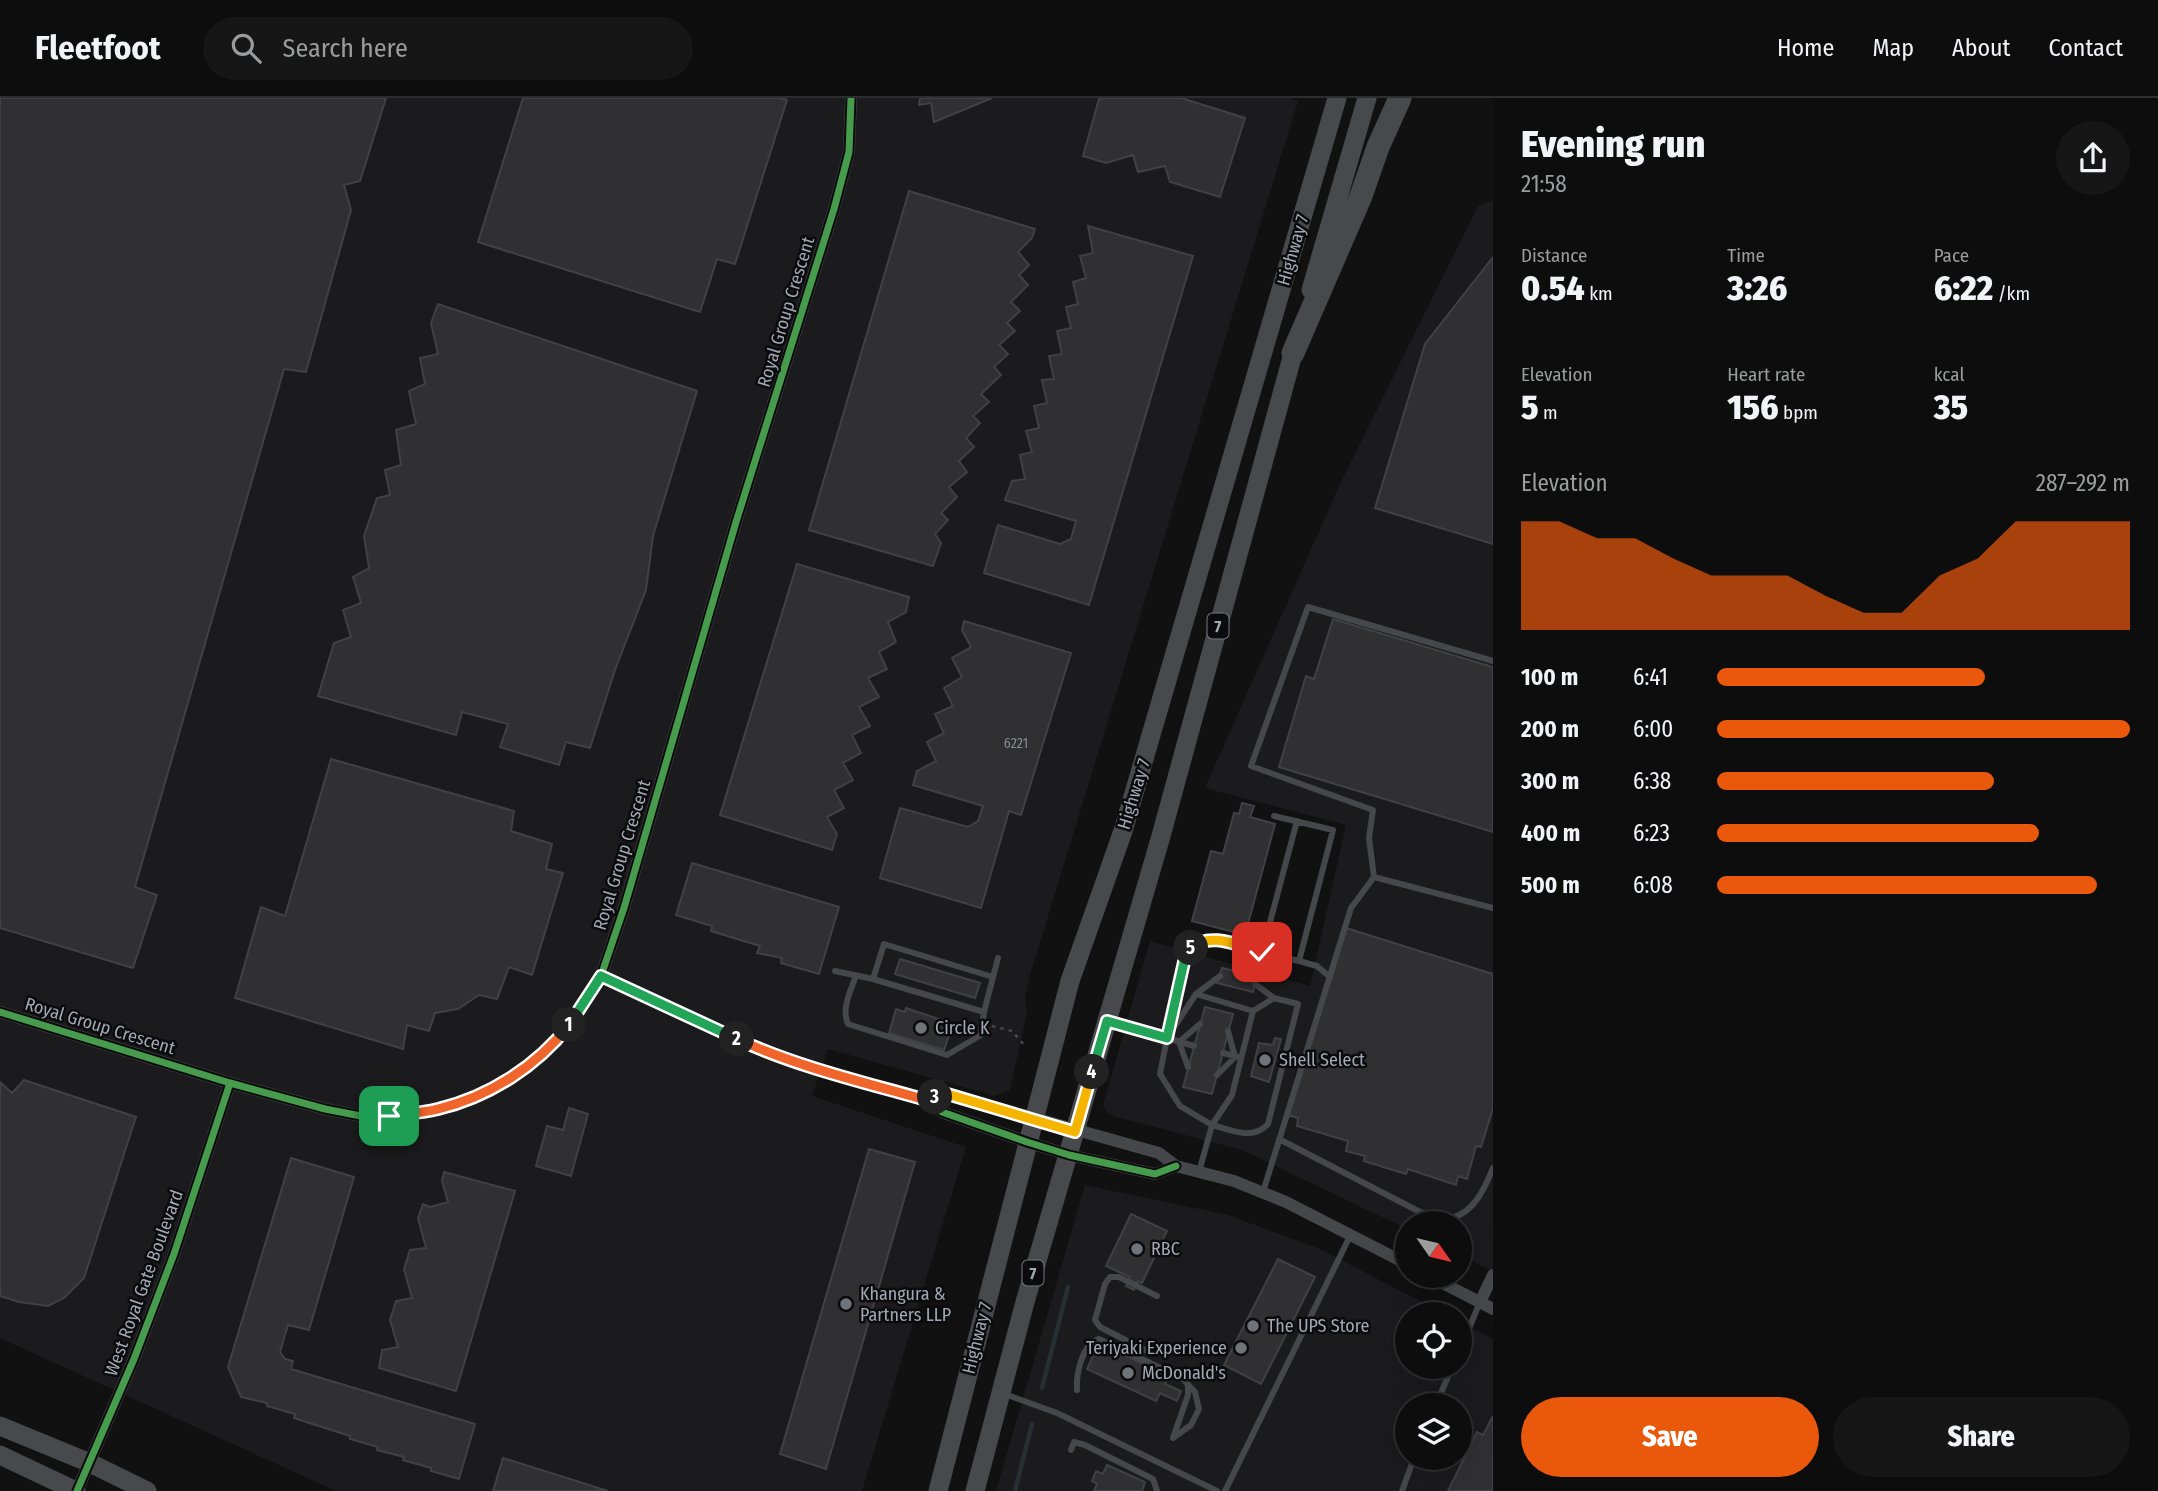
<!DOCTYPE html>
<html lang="en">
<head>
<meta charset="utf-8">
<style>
	:root { --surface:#0d0d0d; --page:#161616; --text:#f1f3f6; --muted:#9a9c9d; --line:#2d2d2e; --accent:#ea580c }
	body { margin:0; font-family:"Fira Sans Condensed",sans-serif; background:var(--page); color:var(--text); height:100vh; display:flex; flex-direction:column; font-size:26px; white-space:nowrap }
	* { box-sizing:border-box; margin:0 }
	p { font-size:23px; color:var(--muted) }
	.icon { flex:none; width:38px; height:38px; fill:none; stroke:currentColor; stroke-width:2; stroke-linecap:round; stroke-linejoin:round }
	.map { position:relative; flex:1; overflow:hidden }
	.details { display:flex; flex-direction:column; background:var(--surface); width:665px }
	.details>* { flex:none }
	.needle { width:46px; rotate:124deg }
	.buttons { position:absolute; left:1395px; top:1113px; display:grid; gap:14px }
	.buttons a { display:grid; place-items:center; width:77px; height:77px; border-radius:50%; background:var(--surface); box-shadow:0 7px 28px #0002,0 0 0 2px var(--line); font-size:35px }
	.pin { position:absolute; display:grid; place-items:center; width:60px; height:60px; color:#fff; margin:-30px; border-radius:14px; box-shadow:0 4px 10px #0006 }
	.km { position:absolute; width:35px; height:35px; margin:-18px; border-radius:50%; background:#222; color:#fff; font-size:19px; line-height:35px; text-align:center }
	.round { display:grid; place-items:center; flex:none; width:74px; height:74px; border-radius:37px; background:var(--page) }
	.head { display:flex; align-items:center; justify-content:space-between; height:119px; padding:0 28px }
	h1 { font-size:38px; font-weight:800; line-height:52px }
	.figures { display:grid; grid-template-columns:repeat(3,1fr); gap:10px; height:119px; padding:7px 28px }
	.figures div { display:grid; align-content:center }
	.figures b { font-size:35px; font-weight:800 }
	.figures small { font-size:19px; font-weight:400 }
	.figures p { font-size:19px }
	.chart { height:196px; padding:14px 28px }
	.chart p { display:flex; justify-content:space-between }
	.chart svg { width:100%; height:126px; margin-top:7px; fill:var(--accent); opacity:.7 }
	.action { display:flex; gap:14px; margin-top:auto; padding:14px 28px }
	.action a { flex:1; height:80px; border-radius:42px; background:var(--accent); color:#fff; font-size:28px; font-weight:800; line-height:80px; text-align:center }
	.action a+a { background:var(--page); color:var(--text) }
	ul { padding:0 28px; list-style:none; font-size:23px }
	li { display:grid; grid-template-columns:112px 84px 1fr; align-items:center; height:52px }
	li i { height:18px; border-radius:9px; background:var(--accent) }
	header { display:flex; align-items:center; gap:42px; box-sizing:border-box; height:98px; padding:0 35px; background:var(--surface); border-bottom:2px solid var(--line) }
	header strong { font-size:33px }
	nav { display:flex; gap:38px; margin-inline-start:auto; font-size:24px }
	.search { width:490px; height:63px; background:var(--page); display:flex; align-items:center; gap:18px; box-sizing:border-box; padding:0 24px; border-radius:38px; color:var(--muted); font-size:26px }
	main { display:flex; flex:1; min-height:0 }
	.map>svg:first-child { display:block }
	.built { fill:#1b1b1d; fill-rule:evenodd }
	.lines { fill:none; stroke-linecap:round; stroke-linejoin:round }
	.stream { stroke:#262f34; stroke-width:4.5 }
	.building { fill:#303032; stroke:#404145; stroke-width:2 }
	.path { stroke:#47484c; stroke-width:2.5; stroke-dasharray:3.5 5; stroke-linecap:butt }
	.lane { stroke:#45474a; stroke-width:6 }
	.street { stroke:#45474a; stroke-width:12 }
	.primary { stroke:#47494c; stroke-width:19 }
	.highway { stroke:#48494c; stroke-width:23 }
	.cycleway-casing { stroke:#0b0b0d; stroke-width:11 }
	.cycleway { stroke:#469c4c; stroke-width:7 }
	.split-1-casing { stroke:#fff; stroke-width:14 }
	.split-2-casing { stroke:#fff; stroke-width:14 }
	.split-3-casing { stroke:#fff; stroke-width:14 }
	.split-4-casing { stroke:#fff; stroke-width:14 }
	.split-5-casing { stroke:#fff; stroke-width:14 }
	.split-6-casing { stroke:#fff; stroke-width:14 }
	.split-1 { stroke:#f0652b; stroke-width:9 }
	.split-2 { stroke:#22a559; stroke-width:9 }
	.split-3 { stroke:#f0652b; stroke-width:9 }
	.split-4 { stroke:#f5b400; stroke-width:9 }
	.split-5 { stroke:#22a559; stroke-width:9 }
	.split-6 { stroke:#f5b400; stroke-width:9 }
	.poi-dot { fill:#6f737a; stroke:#0b0b0d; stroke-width:2.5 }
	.labels { text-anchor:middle; stroke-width:5; stroke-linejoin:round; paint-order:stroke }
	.number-label { font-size:14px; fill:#858a93 }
	.shield { fill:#0b0b0d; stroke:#747981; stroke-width:2 }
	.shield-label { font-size:16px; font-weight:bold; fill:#a1a8b3 }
	.street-label { font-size:18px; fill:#a1a8b3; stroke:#0b0b0d }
	.poi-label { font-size:18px; fill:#a1a8b3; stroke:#0b0b0d; text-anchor:start }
</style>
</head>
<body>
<header>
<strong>Fleetfoot</strong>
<div class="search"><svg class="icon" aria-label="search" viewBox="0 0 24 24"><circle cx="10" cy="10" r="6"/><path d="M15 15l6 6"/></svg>Search here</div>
<nav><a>Home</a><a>Map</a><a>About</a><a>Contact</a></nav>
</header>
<main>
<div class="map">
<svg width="1493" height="1393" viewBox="0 0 1493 1393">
	<rect width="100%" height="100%" fill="#111"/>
	<path class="built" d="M0,0H1291L1298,3L1030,877L1025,899L1027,914L1010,992L995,998L828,951L812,998L966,1049L862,1393H336L0,1240Z
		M1493,102V1174L1460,1157V1125H1407V1131L1242,1052L1109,1017L1103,1007L1150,843L1310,888L1346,727L1205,690L1341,384L1478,108Z
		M1085,1087L1228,1117L1320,1151L1445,1216H1407V1269H1460V1224L1493,1241V1393H996ZM1407,1307H1460V1360H1407Z"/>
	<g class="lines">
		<path class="stream" d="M1042,1290L1068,1189
			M1015,1393L1032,1326"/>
	</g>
	<path class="building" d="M0,0H386L360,83L344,87L351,112L306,274L284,271L135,789L157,797L133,870L0,830Z
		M523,0H780L787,2L735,166L717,161L700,214L478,144Z
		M920,0H992L934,24L931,5L919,7Z
		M1101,0H1181L1245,20L1220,99L1170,84L1165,68L1138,74L1133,57L1106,65L1083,58L1099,1Z
		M909,93L1035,131L1032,140L1018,154L1029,167L1019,177L1028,187L1011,204L1020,213L1007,225L1015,233L999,247L1008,256L994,269L1001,277L981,296L989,304L973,318L980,325L966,340L974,349L959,363L967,374L949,389L957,399L941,415L948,422L935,436L941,445L933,468L809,432Z
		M1088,128L1193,158L1089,507L984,475L998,427L1060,446L1071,441L1076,423L1005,402L1012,383L1025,381L1020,357L1032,354L1026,333L1039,330L1034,308L1047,305L1042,282L1054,281L1049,258L1062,256L1057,233L1071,230L1066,209L1078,206L1073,184L1086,180L1080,158L1093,155Z
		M1493,159V446L1375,410L1425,246Z
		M438,206L697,293L653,438L646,492L615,572L590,650L566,644L559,667L500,649L508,626L462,614L456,637L318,598L334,545L351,539L343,512L361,505L353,479L369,470L364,438L377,400L390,397L385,372L401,367L396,332L416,326L409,293L425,286L420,260L438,256L431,225Z
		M797,466L909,499L906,514L888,524L896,544L879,554L887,571L868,580L879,599L859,609L870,628L852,637L861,655L843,665L853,682L834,692L844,710L827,719L837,736L832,752L720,717Z
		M1333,521L1493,569V734L1279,669L1306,578L1314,581Z
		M964,523L1071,555L1021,717L1009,713L981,810L880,780L900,710L968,729L978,723L983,708L913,687L917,673L936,663L927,644L944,635L935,616L953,608L944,590L962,579L952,560L971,549L962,532Z
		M331,661L514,713L511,733L552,746L546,771L563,775L532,877L509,869L497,901L479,897L458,911L435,915L429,933L407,927L403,951L235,900L261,809L285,818Z
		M1242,705L1254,708L1250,719L1275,726L1245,837L1192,823L1211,753L1223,756L1234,715L1239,716Z
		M692,765L839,809L819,876L781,865L782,860L757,855L760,848L711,833L712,828L676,817Z
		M1346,830L1493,876V1010L1481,1049L1476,1048L1467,1081L1458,1078L1456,1087L1408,1071L1406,1076L1364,1063L1365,1058L1346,1053L1348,1043L1297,1028L1298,1020L1288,1017Z
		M900,861L980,885L975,900L895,876Z
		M1222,870L1257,878L1253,894L1217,885Z
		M1205,909L1233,916L1212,996L1183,989Z
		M906,910L953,926L944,952L889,935L896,911L905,914Z
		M1275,940L1281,941L1269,984L1251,978L1259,945L1273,947Z
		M24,982L136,1019L84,1180L64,1200L48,1208L19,1204L0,1198V984L12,995Z
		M569,1010L588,1016L571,1078L536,1068L547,1028L563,1032Z
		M869,1051L915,1064L826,1371L780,1356Z
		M291,1060L354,1079L309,1232L288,1227L280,1254L285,1261L293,1263L291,1271L475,1326L459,1381L431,1373V1370L403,1362L404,1359L377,1352L378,1349L350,1341V1338L294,1320L295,1316L267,1308V1305L241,1299L228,1269Z
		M444,1074L515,1093L456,1293L379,1270L382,1252L398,1249L390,1222L396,1203L412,1200L404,1171L410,1152L426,1150L418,1120L423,1106L430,1109L448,1104L442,1083Z
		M1131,1116L1167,1133L1142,1185L1138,1183L1134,1192L1126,1188L1130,1179L1106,1168Z
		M1278,1161L1315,1179L1261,1286L1224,1267Z
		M1099,1245L1169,1278L1165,1286L1181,1293L1177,1303L1160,1295L1156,1303L1087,1271Z
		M1493,1318V1393H1448L1477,1334L1483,1337Z
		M503,1360L608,1393H493Z
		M1107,1367L1145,1384L1142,1393H1094L1097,1386L1092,1383L1096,1373L1103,1376Z"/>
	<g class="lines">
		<path class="path" d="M992,928L1012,933L1026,949"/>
		<path class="lane" d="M1374,779L1493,810
			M1262,854L1299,863L1333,732L1274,718
			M1299,863L1317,868L1330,879
			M835,873L873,881L984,914L998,860
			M856,877C851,893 841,910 848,926L947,957L981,937L984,914
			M873,881L884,846L993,879
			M1255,886L1274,900
			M1196,896L1220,878
			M1109,924L1167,940L1160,976L1180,1008L1212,1027L1199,1074
			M1168,935L1184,864L1192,849L1199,844L1215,842L1262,854L1297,723
			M1167,940L1196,896L1253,913L1232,997L1212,1027C1232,1032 1253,1043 1268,1026L1298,906L1274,900L1253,913
			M1167,940L1194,948
			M1223,955L1238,959
			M1188,969L1179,944L1200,926
			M1217,977L1235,959L1228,933
			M1279,1041L1420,1114C1428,1116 1439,1121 1447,1120C1472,1119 1485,1090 1493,1070
			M1263,1094L1351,810L1374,779L1369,740L1373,712L1251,668L1308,509L1493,563
			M1157,1198L1119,1179H1110L1105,1186L1095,1222L1100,1229L1145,1252H1149L1159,1247
			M1460,1252L1480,1204
			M1077,1292C1076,1276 1082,1246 1099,1241L1182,1280L1195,1294L1199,1311L1191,1327L1173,1340
			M1002,1295L1057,1315L1217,1393
			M1436,1307L1452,1269
			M1173,1340L1188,1297V1287
			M1071,1352L1074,1344L1085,1347L1153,1381L1157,1393
			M1225,1393L1351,1136
			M1402,1393L1414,1360"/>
		<path class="street" d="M601,878L756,950L849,981L926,1002L942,1014L1027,1044L1069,1057L1155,1076L1176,1068
			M0,914L230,985L325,1011L361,1018H389L438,1011L480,997L527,969L557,942L580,912L601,878L624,810L736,424L834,111L849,54L851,0
			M926,1002L945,995L1159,1055L1176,1068L1234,1083L1286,1104L1407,1166
			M1429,1178L1493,1211
			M1480,1204L1493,1177
			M77,1393L134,1261L174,1156L230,985"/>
		<path class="primary" d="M1311,192L1367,0
			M0,1328L90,1365L147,1393
			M0,1357L76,1393
			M938,1393L1070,883L1123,733L1337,0
			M975,1393L1025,1204L1161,738L1297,241"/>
		<path class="highway" d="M1293,255L1361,98L1378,49L1400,0"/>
		<g class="cycleway-casing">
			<path id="cycleway" d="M601,878L756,950L849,981L926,1002L942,1014L1027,1044L1069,1057L1155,1076L1176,1068
				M0,914L230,985L325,1011L361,1018H389L438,1011L480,997L527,969L557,942L580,912L601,878L624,810L736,424L834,111L849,54L851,0
				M77,1393L134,1261L174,1156L230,985"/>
		</g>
		<use href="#cycleway" class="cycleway"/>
	</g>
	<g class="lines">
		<g class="split-1-casing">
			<path id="split-1" d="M389,1018C405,1016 422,1015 438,1011C489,999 537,968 569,927"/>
		</g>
		<g class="split-2-casing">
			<path id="split-2" d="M569,927L601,878L737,941"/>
		</g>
		<g class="split-3-casing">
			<path id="split-3" d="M737,941C798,969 863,984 926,1002L935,999"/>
		</g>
		<g class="split-4-casing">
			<path id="split-4" d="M935,999L944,995L1075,1034L1092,974"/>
		</g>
		<g class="split-5-casing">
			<path id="split-5" d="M1092,974L1107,923L1167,940L1184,864L1191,850"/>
		</g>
		<g class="split-6-casing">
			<path id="split-6" d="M1191,850C1210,833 1239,848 1262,854"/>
		</g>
		<use href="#split-1" class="split-1"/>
		<use href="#split-2" class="split-2"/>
		<use href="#split-3" class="split-3"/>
		<use href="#split-4" class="split-4"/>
		<use href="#split-5" class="split-5"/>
		<use href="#split-6" class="split-6"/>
	</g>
	<g class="poi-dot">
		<circle cx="921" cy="930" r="7"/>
		<circle cx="1265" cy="962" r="7"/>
		<circle cx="1137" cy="1151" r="7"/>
		<circle cx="846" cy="1206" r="7"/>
		<circle cx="1253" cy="1228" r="7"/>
		<circle cx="1241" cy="1250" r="7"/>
		<circle cx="1128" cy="1275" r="7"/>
	</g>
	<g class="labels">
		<g class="number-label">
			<text x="1016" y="650">6221</text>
		</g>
		<g class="shield">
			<rect x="1207.5" y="515.5" width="21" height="25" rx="5"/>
			<rect x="1022.5" y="1162.5" width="21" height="25" rx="5"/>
		</g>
		<g class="shield-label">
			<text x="1218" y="534">7</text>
			<text x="1033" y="1181">7</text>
		</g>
		<g class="street-label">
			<text transform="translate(1293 152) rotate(-74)" y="6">Highway 7</text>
			<text transform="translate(786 214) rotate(-73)" y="6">Royal Group Crescent</text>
			<text transform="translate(1134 696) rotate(-73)" y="6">Highway 7</text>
			<text transform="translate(622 757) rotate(-73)" y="6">Royal Group Crescent</text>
			<text transform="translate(100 928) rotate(17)" y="6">Royal Group Crescent</text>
			<text transform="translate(144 1185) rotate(-70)" y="6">West Royal Gate Boulevard</text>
			<text transform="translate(977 1240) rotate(-76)" y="6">Highway 7</text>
		</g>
		<g class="poi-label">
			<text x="935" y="936">Circle K</text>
			<text x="1279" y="968">Shell Select</text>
			<text x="1151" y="1157">RBC</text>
			<text x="860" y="1202">Khangura &amp;<tspan x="860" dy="21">Partners LLP</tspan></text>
			<text x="1267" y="1234">The UPS Store</text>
			<text x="1227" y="1256" text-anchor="end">Teriyaki Experience</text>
			<text x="1142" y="1281">McDonald's</text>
		</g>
	</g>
</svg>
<div class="buttons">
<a><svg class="needle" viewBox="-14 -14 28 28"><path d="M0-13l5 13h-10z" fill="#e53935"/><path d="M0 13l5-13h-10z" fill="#9a9c9d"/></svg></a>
<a><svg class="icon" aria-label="locate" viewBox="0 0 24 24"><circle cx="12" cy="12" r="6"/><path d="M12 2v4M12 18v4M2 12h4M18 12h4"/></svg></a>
<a><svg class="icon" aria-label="layers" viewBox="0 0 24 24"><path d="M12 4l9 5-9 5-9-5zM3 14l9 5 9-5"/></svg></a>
</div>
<div class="pin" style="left:389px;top:1018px;background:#1e9e55"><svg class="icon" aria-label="arrive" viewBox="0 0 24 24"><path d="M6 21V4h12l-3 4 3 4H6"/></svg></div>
<div class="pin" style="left:1262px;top:854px;background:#d93025"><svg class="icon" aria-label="check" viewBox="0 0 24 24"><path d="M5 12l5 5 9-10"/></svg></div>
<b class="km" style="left:569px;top:927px">1</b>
<b class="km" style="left:737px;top:941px">2</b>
<b class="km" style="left:935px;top:999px">3</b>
<b class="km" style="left:1092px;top:974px">4</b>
<b class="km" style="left:1191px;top:850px">5</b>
</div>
<section class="details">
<div class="head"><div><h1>Evening run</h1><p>21:58</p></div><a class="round"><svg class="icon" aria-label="share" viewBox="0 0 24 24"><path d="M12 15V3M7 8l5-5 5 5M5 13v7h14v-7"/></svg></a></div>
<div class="figures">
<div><p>Distance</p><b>0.54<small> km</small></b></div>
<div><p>Time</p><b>3:26</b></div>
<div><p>Pace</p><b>6:22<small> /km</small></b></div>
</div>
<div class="figures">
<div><p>Elevation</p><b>5<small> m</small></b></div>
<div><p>Heart rate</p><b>156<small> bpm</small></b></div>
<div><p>kcal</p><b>35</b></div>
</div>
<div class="chart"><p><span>Elevation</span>287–292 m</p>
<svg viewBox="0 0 160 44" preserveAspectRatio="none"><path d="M0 44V6L10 6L20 12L30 12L40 19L50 25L60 25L70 25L80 32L90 38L100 38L110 25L120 19L130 6L140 6L150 6L160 6V44z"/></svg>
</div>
<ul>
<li><b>100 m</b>6:41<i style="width:65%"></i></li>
<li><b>200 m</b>6:00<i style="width:100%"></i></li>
<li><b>300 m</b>6:38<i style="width:67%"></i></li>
<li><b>400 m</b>6:23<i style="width:78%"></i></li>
<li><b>500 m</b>6:08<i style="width:92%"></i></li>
</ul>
<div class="action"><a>Save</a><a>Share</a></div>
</section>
</main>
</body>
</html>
